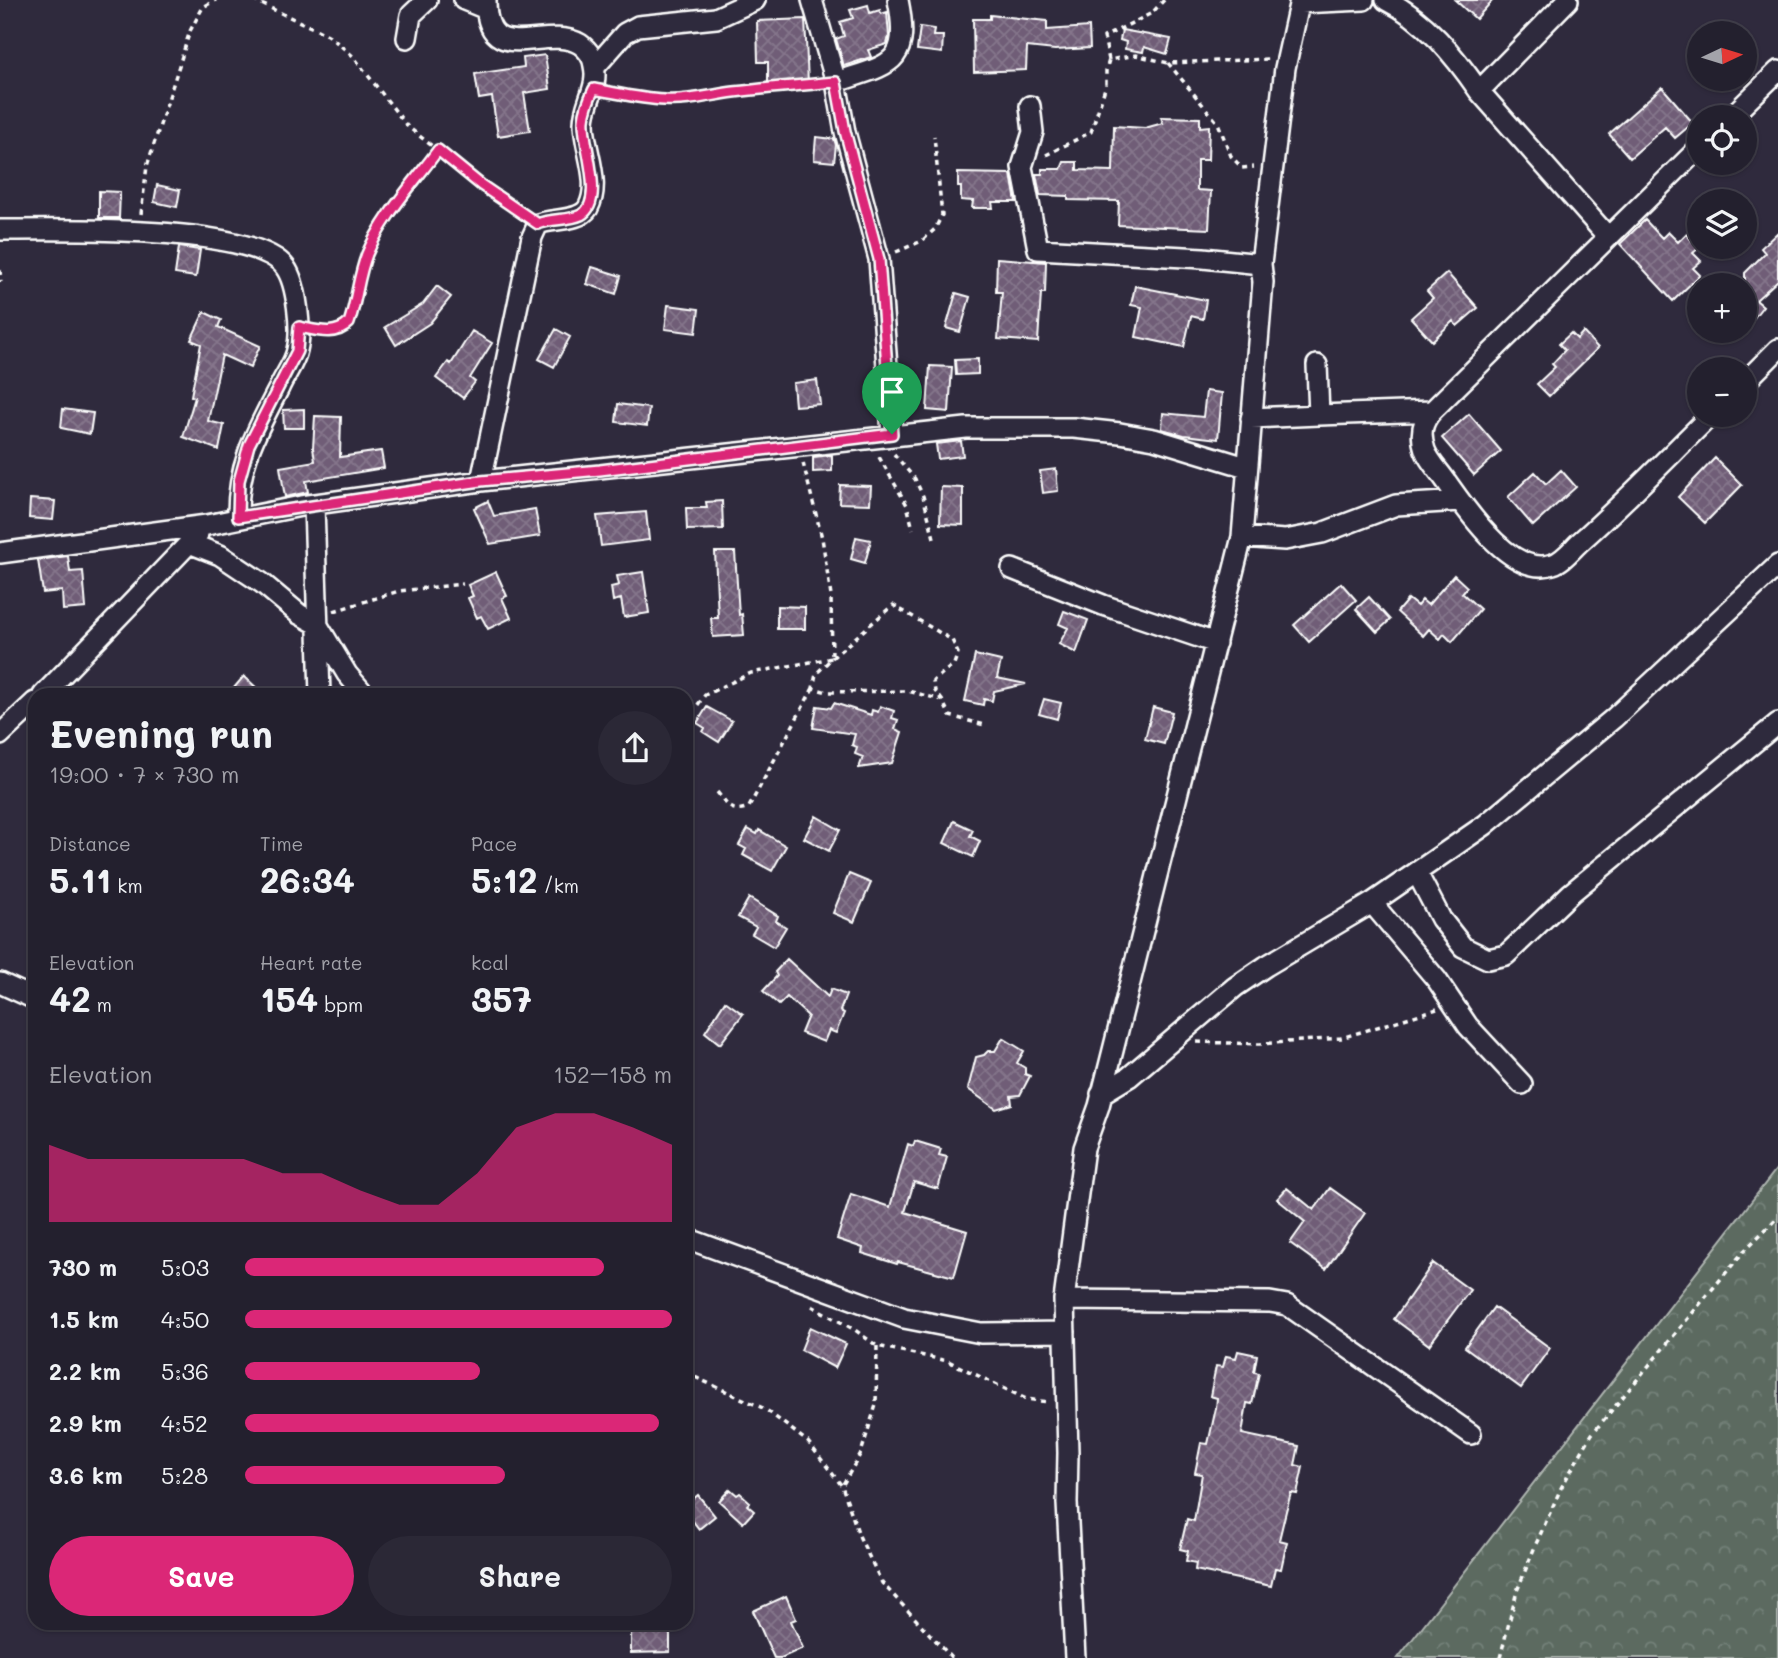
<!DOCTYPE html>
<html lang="en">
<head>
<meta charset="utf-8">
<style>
	:root { --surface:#23202e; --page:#2b2836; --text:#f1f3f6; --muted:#a3a3aa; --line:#403e4a; --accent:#db2777 }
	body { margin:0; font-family:Mali,sans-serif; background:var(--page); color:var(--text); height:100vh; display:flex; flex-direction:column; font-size:26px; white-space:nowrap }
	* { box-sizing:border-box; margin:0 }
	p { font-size:23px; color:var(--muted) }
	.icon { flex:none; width:38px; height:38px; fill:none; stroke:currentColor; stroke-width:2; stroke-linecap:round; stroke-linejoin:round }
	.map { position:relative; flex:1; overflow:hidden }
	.side { position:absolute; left:28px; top:688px; width:665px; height:942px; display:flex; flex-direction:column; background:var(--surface); border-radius:21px; box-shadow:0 2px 5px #0004,0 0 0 2px var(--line) }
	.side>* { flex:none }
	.needle { width:46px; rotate:86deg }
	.controls { position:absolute; left:1687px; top:21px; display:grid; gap:14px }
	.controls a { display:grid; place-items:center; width:70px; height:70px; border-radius:50%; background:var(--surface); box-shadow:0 2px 5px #0004,0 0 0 2px var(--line); font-size:35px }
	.pin { position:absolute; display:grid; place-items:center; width:60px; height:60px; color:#fff; margin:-72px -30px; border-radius:50% 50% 50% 0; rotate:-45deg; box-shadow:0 0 7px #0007 }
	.pin .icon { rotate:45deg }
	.round { display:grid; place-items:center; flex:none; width:74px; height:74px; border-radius:37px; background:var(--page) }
	.summary { display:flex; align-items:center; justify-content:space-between; height:119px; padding:0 21px }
	h1 { font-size:38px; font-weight:700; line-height:52px }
	.figures { display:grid; grid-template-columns:repeat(3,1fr); gap:10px; height:119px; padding:7px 21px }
	.figures div { display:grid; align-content:center }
	.figures b { font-size:35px; font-weight:700 }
	.figures small { font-size:19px; font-weight:400 }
	.figures p { font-size:19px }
	.chart { height:196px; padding:14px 21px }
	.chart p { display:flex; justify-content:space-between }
	.chart svg { width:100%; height:126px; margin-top:7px; fill:var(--accent); opacity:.7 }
	.primary-button { display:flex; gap:14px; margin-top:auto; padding:14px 21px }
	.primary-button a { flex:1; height:80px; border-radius:42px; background:var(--accent); color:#fff; font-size:28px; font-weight:700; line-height:80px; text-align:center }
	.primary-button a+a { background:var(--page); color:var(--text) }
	ul { padding:0 21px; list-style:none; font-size:23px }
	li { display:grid; grid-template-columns:112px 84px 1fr; align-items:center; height:52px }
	li i { height:18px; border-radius:9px; background:var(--accent) }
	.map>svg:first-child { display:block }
	.forest { fill:url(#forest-crowns); stroke:#aeb5b0; stroke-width:2 }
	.building { fill:url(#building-cross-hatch); stroke:#fff; stroke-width:2 }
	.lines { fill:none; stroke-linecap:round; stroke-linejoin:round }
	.street-casing { stroke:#fff; stroke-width:24 }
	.path { stroke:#fff; stroke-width:3.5; stroke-dasharray:5 5; stroke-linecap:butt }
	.street { stroke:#2f2a3d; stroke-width:19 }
	.route-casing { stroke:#fff; stroke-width:14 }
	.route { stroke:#db2777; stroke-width:9 }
</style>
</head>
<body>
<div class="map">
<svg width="1778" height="1658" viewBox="0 0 1778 1658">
	<defs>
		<pattern id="forest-crowns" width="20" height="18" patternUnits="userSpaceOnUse" patternTransform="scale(1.75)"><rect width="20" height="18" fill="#5c6b61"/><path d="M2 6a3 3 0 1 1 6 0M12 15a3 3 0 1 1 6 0" fill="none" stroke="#748179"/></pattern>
		<pattern id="building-cross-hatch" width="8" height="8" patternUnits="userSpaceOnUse" patternTransform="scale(1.75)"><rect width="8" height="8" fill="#6f5d77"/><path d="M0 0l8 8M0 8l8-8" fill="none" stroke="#85758b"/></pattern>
	</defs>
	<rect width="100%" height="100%" fill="#2f2a3d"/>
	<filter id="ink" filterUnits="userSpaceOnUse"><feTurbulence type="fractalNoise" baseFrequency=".0143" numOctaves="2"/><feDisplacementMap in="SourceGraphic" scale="14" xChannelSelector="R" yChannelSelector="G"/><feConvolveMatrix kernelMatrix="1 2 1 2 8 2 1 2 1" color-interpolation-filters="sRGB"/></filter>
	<g filter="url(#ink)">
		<path class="forest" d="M1778,1167V1658H1398Z"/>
		<path class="building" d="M1455,0H1493L1476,19Z
			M868,5L870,13L880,10L881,14L887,12L889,36L887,44L868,50L871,57L844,66L836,39L844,36L840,22L853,18L850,10Z
			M990,15L1047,21V30L1089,27L1090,48L1055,50L1027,47L1026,70L974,72L973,19H990Z
			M805,19L808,83L768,84V62H758L757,21Z
			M920,27L934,29L933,36H943L942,53L917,50Z
			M1122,30L1171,39L1167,54L1144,47L1143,52L1125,49L1126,42L1120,40Z
			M545,55L550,89L524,93L530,131L498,136L492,97L479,99L475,74L524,67L523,58Z
			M1662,87L1693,123L1675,138L1665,127L1630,158L1609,134Z
			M1161,117L1200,118V127L1209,126L1208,160H1197V190L1211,191L1209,229L1118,225L1119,201L1068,200V196L1040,195L1036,174H1042V169H1061L1064,162H1077V170L1113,171L1114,126L1145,128L1163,123Z
			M816,137L834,139L836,145L834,162L814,160Z
			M958,173L1011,174L1016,202H992L993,208H972L973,201L961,200V187H958Z
			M157,185L180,190L177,207L154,202Z
			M99,191L120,192L119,218H99Z
			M1645,220L1662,238L1668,232L1678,242L1686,234L1699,248L1693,253L1701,261L1693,268L1700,275L1673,301L1620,244Z
			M1778,232V280L1756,300L1763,306L1745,329V273L1765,253L1761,248Z
			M179,247L200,250L196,277L175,274Z
			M997,258L1046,262L1045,293H1041L1038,342L998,339L1002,292H996Z
			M592,267L621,276L616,294L587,284Z
			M1447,273L1478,308L1457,326L1453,321L1432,341L1411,318L1433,298L1427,291Z
			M437,286L451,297L430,323L396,345L385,327L423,304Z
			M1135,286L1206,300L1203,319L1191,316L1184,347L1136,337L1142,307L1131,305Z
			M956,293L970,297L960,332L946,328Z
			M668,305L699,309L696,333L665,329Z
			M204,312L221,320L218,327L260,346L250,368L222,355L208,421L224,425L219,450L183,437L195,397L191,396L201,344L191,340Z
			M556,329L570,337L554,367L539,359Z
			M472,331L492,343L470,378L475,382L463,398L436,378L448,362L451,364Z
			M1583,332L1598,348L1549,396L1537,384L1555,367L1552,364L1565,350L1559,344L1571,333L1577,339Z
			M978,359V374L956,375L955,360Z
			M930,366L952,367L949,412L927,410Z
			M817,380L820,404L795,406L793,383Z
			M1206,391L1222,393L1218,439L1184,435L1162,429L1163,413L1203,417Z
			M618,404L649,408L647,426L616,422Z
			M63,409L93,413L90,434L61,428Z
			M304,409V428H284L283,410Z
			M1469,414L1501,451L1474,475L1442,438Z
			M315,416L341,417L340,457L381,451L384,468L306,481L308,492L285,497L280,467L315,461L313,448Z
			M961,441L963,456L938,459L936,444Z
			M832,455V471L813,472V457Z
			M1715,458L1742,485L1705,523L1678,497Z
			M1056,469L1058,491L1043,493L1040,471Z
			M1561,470L1576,487L1533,526L1508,497L1535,472L1546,484Z
			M840,485L871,486L870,504L839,503Z
			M941,487L963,488V525L940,524Z
			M30,499L55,501L53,520L29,518Z
			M488,501L494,516L535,509L540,536L490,544L474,508Z
			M722,501L723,529L687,530L686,508H707L706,502Z
			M646,512L649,540L601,546L597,516Z
			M856,537L871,540L865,563L851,559Z
			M715,552H735L739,615L742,614L744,635L713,637L711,618H718Z
			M68,556L70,572L83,571L86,608L63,610L62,591L43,593L38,560Z
			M496,572L507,596L502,598L511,618L488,629L481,616L477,618L468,598L473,596L468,585Z
			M643,572L649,613L624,617L621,599L613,601L611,587L619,585L617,576Z
			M1454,575L1467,587L1462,593L1480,609L1452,642L1444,634L1440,639L1429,629L1423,636L1397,612L1408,599L1417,606L1422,600L1428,605Z
			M1341,583L1356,600L1309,642L1294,625Z
			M1369,597L1390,620L1377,632L1356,609Z
			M777,606L805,607V629H777Z
			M1064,611L1088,620L1076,653L1059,644L1068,628L1059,624Z
			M975,655L1001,661L997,678L1026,684L994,691L992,701L984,699L983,705L965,701Z
			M244,676L264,695H228Z
			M1044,699L1061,703L1057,719L1039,714Z
			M834,703L871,715L872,710L878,712L880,706L894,711L892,718L898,720L895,729L902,732L892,763L859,768L863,757L855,754L857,747L852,745L855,734L813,728L817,706L831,708Z
			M707,707L732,721L719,742L703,732L705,728L697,723Z
			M1153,707L1172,712L1164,744L1145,739Z
			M816,816L840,830L829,851L804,838Z
			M954,821L973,830L970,836L980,841L973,857L944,843Z
			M748,829L757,834L759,830L786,846L772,871L743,855L746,849L739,845Z
			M849,874L871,883L854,922L833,913Z
			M749,898L778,916L776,921L786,927L774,947L752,934L756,927L738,917Z
			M787,959L828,997L831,989L846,995L840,1011L844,1013L836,1033L829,1030L824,1042L801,1033L808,1016L787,997L779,1005L763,991L777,976L775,972Z
			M725,1001L743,1014L720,1044L705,1032Z
			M1003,1038L1024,1051L1017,1063L1025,1068V1074L1030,1076L1020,1095L1011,1096L1012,1104L996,1109L968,1089L976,1057L984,1055L988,1051H995Z
			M915,1141L941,1149L939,1155L947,1157L938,1189L914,1182L905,1212L967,1231L954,1277L898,1262L897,1264L862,1253L863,1248L837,1239L851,1194L890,1207L908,1144L913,1146Z
			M1287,1188L1314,1210L1330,1188L1365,1213L1326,1269L1290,1243L1305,1222L1277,1199Z
			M1433,1263L1470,1290L1429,1345L1394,1319Z
			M1494,1307L1550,1348L1521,1388L1465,1347Z
			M810,1327L846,1344L835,1368L801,1350Z
			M1238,1351L1257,1355L1254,1372L1259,1373L1252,1404L1247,1403L1242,1434L1299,1446L1295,1465L1303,1467L1297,1494L1291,1493L1286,1511L1279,1540L1287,1542L1281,1569L1275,1568L1271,1586L1195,1570L1196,1563L1186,1561L1188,1551L1180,1549L1187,1519L1194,1521L1202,1474L1195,1473L1201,1443L1208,1444L1216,1408L1217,1398L1210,1396L1216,1366L1223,1367L1226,1356L1236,1358Z
			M730,1489L737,1495L740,1493L750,1502L747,1505L754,1511L743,1523L719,1501Z
			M698,1495L715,1516L699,1529L686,1512V1505Z
			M786,1596L796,1619L791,1621L803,1648L781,1658H774L753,1611Z
			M631,1631L670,1633V1652L631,1653Z"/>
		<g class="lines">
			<g class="street-casing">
				<path id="street" d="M464,0L486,9
					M812,0L836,82L845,132L879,259L892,434
					M1386,0C1426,20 1454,55 1479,91L1608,237
					M1300,3L1364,0
					M407,38L411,15L427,0
					M595,67L625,33L638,26L716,18L755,0
					M836,82C890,64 911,65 898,0
					M1479,91L1568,0
					M1030,106L1033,132L1022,167L1038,249L1203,258L1261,264
					M1731,117L1778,71
					M1699,148L1432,411C1421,423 1420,435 1425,450C1429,461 1440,472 1446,481C1466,509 1512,579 1553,564C1563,561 1573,548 1581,541C1626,501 1668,457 1711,415
					M0,230C54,230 254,224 285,267C297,283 302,330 297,350C295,362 284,376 279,388C256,432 237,466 238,517
					M1745,382L1778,349
					M1319,415L1432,411
					M1251,418L1319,415L1317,365
					M481,481L532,237L538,224C552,218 579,222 588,208C602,183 584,149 584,123C584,103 599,87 594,66C593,57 587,49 580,44C545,23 486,71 486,0
					M314,505L320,695
					M1242,537L1285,540L1322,533L1396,505L1460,501
					M189,543L220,555L262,583L299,614L317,624L347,674L365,695
					M0,553L207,525L301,506L481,481L966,428H1074L1120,433L1154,439L1246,467
					M1012,569L1103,605L1216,643
					M43,695L198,534
					M0,735L35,702
					M1417,873L1441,919L1463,947L1488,959L1506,955L1571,893L1778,723
					M1372,903L1437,980L1468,1026L1522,1084
					M0,983L35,999
					M1101,1094L1129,1077L1235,987L1266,966L1372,903L1485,825L1614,718L1778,565
					M686,1238L904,1318L981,1333L1065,1332
					M1064,1300L1270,1302L1287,1305L1471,1434
					M1075,1658L1067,1503L1068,1453L1064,1300L1084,1148L1099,1106L1242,537L1263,282L1261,264L1285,68L1300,0"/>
			</g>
			<path class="path" d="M253,0L328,35L353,56L407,126L481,185L524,215
				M1109,60L1104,37L1152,13L1164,0
				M1168,63L1218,123L1231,156L1242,168L1254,167
				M610,92L664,100H688L817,84
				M1046,155L1091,132L1106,85V70L1109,60L1136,55L1168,63L1268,59
				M141,214L147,166L190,31L203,7L216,0
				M896,252L922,241L935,229L942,215L934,136
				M0,270L1,282
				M318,330C330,332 340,332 349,323L360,273L379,231L438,150
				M894,454L915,479L923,496L934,538
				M879,457L907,505L913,529
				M803,463L822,538L831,596L832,658
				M334,611L399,591L463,584
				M832,658L893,605L952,640L958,653L954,664L933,681L935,691L942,700
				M686,721L705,695L751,673L832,658L816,674L813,688L827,692L908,691L942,700L950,716L985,725
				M717,792C728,805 730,814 749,807L813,688
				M1197,1042L1260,1044L1341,1038L1437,1009
				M812,1306L855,1330L877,1346L948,1361L1026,1399L1048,1402
				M877,1346L876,1405L861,1453L842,1486L860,1538L882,1583L952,1658
				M686,1373L765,1409L808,1442L842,1486
				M1500,1658L1517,1591L1536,1544L1561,1488L1592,1434L1744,1251L1778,1217"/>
			<use href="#street" class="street"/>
		</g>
	</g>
	<g class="lines" filter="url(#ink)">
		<g class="route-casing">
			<path id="route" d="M836,82L845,131L879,259L892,434L600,470L481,481L238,517L239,481L249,445L297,351L299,327C316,330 335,337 349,323C357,300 358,277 367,254C383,216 414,183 438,150L481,185L538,224C551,218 568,221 581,215C606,201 582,143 584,120C585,108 589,99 594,89C617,93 640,99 664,100C687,102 711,95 734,92C768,88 802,85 836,82Z"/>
		</g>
		<use href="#route" class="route"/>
	</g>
</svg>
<div class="controls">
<a><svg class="needle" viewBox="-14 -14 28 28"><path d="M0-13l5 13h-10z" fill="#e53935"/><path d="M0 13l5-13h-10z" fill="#a3a3aa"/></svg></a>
<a><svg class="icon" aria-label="locate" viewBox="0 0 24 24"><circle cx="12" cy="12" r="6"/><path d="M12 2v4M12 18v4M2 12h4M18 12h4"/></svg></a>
<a><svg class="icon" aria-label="layers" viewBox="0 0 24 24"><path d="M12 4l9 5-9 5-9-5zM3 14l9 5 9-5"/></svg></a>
<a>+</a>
<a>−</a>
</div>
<div class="pin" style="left:892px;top:434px;background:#1e9e55"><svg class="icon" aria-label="arrive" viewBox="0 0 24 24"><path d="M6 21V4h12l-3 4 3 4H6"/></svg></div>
<section class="side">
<div class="summary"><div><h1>Evening run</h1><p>19:00 · 7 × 730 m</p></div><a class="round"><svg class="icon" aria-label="share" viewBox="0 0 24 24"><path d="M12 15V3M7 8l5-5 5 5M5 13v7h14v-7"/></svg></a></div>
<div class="figures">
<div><p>Distance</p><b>5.11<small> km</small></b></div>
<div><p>Time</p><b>26:34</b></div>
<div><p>Pace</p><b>5:12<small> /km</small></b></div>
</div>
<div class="figures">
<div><p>Elevation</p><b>42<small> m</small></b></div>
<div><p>Heart rate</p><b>154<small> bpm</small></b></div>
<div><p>kcal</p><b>357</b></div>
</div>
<div class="chart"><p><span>Elevation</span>152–158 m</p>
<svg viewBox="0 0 160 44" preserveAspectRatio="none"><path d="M0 44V17L10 22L20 22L30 22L40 22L50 22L60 27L70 27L80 33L90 38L100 38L110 27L120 11L130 6L140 6L150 11L160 17V44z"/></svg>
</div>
<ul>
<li><b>730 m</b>5:03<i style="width:84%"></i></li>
<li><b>1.5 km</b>4:50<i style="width:100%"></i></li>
<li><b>2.2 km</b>5:36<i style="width:55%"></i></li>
<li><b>2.9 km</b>4:52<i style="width:97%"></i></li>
<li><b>3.6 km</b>5:28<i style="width:61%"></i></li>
</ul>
<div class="primary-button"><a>Save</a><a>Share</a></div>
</section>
</div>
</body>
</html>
